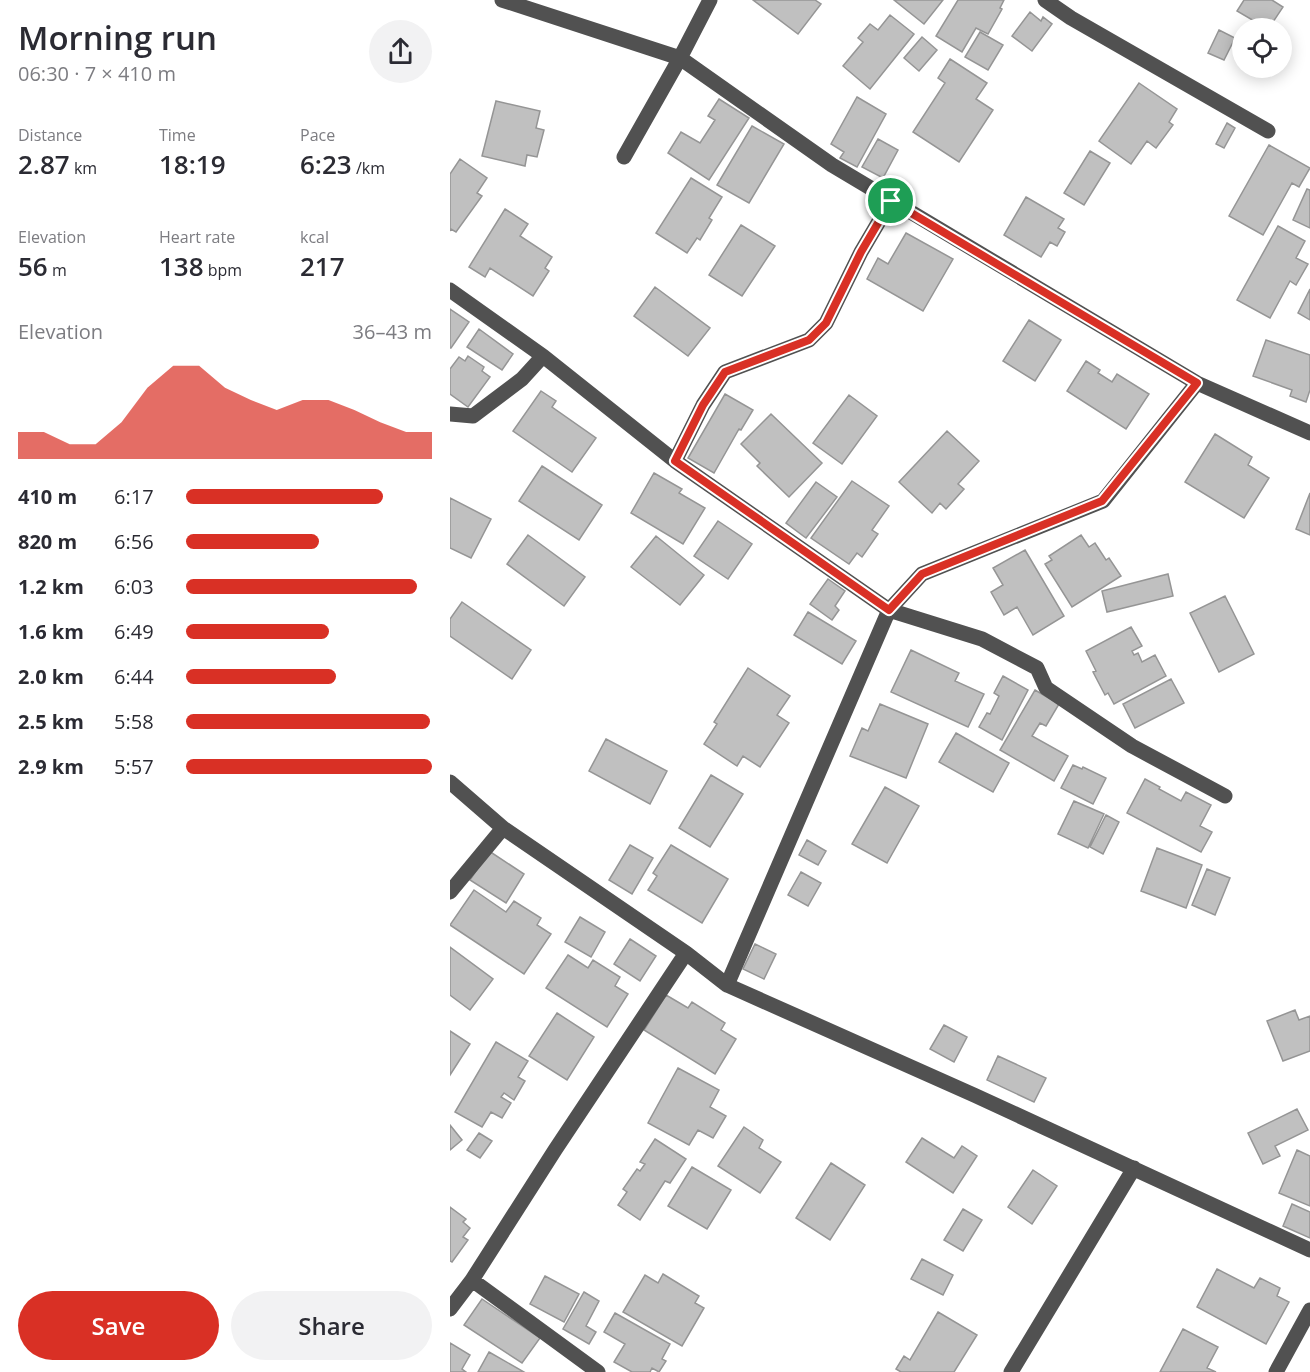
<!DOCTYPE html>
<html lang="en">
<head>
<meta charset="utf-8">
<style>
	:root { --surface:#fff; --page:#f2f2f3; --text:#2b2b33; --muted:#7c7c81; --accent:#d93025 }
	body { margin:0; font-family:"Open Sans",sans-serif; background:var(--page); color:var(--text); height:100vh; display:flex; flex-direction:column; font-size:22px; white-space:nowrap }
	* { box-sizing:border-box; margin:0 }
	p { font-size:20px; color:var(--muted) }
	.icon { flex:none; width:33px; height:33px; fill:none; stroke:currentColor; stroke-width:2; stroke-linecap:round; stroke-linejoin:round }
	.map { position:relative; flex:1; overflow:hidden }
	.details { display:flex; flex-direction:column; background:var(--surface); width:450px }
	.details>* { flex:none }
	.fabs { position:absolute; left:782px; top:18px; display:grid; gap:12px }
	.fabs a { display:grid; place-items:center; width:60px; height:60px; border-radius:50%; background:var(--surface); box-shadow:0 3px 15px #0003; font-size:30px }
	.pin { position:absolute; display:grid; place-items:center; width:51px; height:51px; color:#fff; margin:-26px; border:3px solid #fff; border-radius:50%; box-shadow:0 2px 6px #0007 }
	.round { display:grid; place-items:center; flex:none; width:63px; height:63px; border-radius:32px; background:var(--page) }
	.headline { display:flex; align-items:center; justify-content:space-between; height:102px; padding:0 18px }
	h1 { font-size:33px; font-weight:600; line-height:45px }
	.metrics { display:grid; grid-template-columns:repeat(3,1fr); gap:9px; height:102px; padding:6px 18px }
	.metrics div { display:grid; align-content:center }
	.metrics b { font-size:26px; font-weight:600 }
	.metrics small { font-size:16px; font-weight:400 }
	.metrics p { font-size:16px }
	.chart { height:168px; padding:12px 18px }
	.chart p { display:flex; justify-content:space-between }
	.chart svg { width:100%; height:108px; margin-top:6px; fill:var(--accent); opacity:.7 }
	.primary-button { display:flex; gap:12px; margin-top:auto; padding:12px 18px }
	.primary-button a { flex:1; height:69px; border-radius:36px; background:var(--accent); color:#fff; font-size:24px; font-weight:600; line-height:69px; text-align:center }
	.primary-button a+a { background:var(--page); color:var(--text) }
	ul { padding:0 18px; list-style:none; font-size:20px }
	li { display:grid; grid-template-columns:96px 72px 1fr; align-items:center; height:45px }
	li i { height:15px; border-radius:8px; background:var(--accent) }
	main { display:flex; flex:1; min-height:0 }
	.map>svg:first-child { display:block }
	.building { fill:#c0c0c0; stroke:#959595; stroke-width:1.5 }
	.lines { fill:none; stroke-linecap:round; stroke-linejoin:round }
	.minor { stroke:#515151; stroke-width:15 }
	.route-casing { stroke:#fff; stroke-width:12 }
	.route { stroke:#d93025; stroke-width:8 }
</style>
</head>
<body>
<main>
<section class="details">
<div class="headline"><div><h1>Morning run</h1><p>06:30 · 7 × 410 m</p></div><a class="round"><svg class="icon" aria-label="share" viewBox="0 0 24 24"><path d="M12 15V3M7 8l5-5 5 5M5 13v7h14v-7"/></svg></a></div>
<div class="metrics">
<div><p>Distance</p><b>2.87<small> km</small></b></div>
<div><p>Time</p><b>18:19</b></div>
<div><p>Pace</p><b>6:23<small> /km</small></b></div>
</div>
<div class="metrics">
<div><p>Elevation</p><b>56<small> m</small></b></div>
<div><p>Heart rate</p><b>138<small> bpm</small></b></div>
<div><p>kcal</p><b>217</b></div>
</div>
<div class="chart"><p><span>Elevation</span>36–43 m</p>
<svg viewBox="0 0 160 44" preserveAspectRatio="none"><path d="M0 44V33L10 33L20 38L30 38L40 29L50 15L60 6L70 6L80 15L90 20L100 24L110 20L120 20L130 24L140 29L150 33L160 33V44z"/></svg>
</div>
<ul>
<li><b>410 m</b>6:17<i style="width:80%"></i></li>
<li><b>820 m</b>6:56<i style="width:54%"></i></li>
<li><b>1.2 km</b>6:03<i style="width:94%"></i></li>
<li><b>1.6 km</b>6:49<i style="width:58%"></i></li>
<li><b>2.0 km</b>6:44<i style="width:61%"></i></li>
<li><b>2.5 km</b>5:58<i style="width:99%"></i></li>
<li><b>2.9 km</b>5:57<i style="width:100%"></i></li>
</ul>
<div class="primary-button"><a>Save</a><a>Share</a></div>
</section>
<div class="map">
<svg width="860" height="1372" viewBox="0 0 860 1372">
	<rect width="100%" height="100%" fill="#fff"/>
	<path class="building" d="M303,0H365L371,4L348,34Z
		M444,0H493L474,24Z
		M508,0H554L550,8L552,9L538,34L526,28L512,52L486,36Z
		M794,0H822L833,7L819,28H816L787,11Z
		M580,12L591,21L593,17L602,24L582,51L562,36Z
		M440,15L464,34L420,89L393,66L413,42L408,38L420,24L428,30Z
		M769,30L785,38L774,60L758,53Z
		M530,32L553,45L538,70L515,57Z
		M472,37L487,50L469,71L454,58Z
		M500,59L537,83L526,99L543,110L509,162L463,132L495,83L488,78Z
		M689,83L727,109L719,122L723,125L706,148L697,141L681,164L649,141Z
		M407,97L436,114L407,167L390,158L394,152L381,144Z
		M269,99L299,118L259,180L218,153L231,132L250,143L265,120L258,116Z
		M46,101L90,111L86,128L94,130L87,157L77,155L75,166L32,156Z
		M777,123L785,128L774,148L766,144Z
		M302,126L334,144L299,203L267,185Z
		M428,139L448,150L433,178L412,167Z
		M819,145L860,168L849,187L842,183L813,235L779,216Z
		M640,151L660,163L634,205L614,193Z
		M10,159L37,178L27,193L32,196L6,232L1,229L0,231V174Z
		M241,178L272,197L259,218L262,220L250,240L247,238L237,253L206,233Z
		M857,189L860,190V228L843,220Z
		M576,197L614,219L608,228L615,232L607,246L600,242L591,257L554,235Z
		M55,209L78,224L70,236L102,257L95,268L99,271L83,296L40,268L35,277L19,267Z
		M291,225L325,246L292,296L259,275Z
		M828,226L855,241L846,258L858,264L846,285L840,281L820,318L787,300Z
		M456,233L503,259L473,311L417,279L428,258L438,264Z
		M205,287L260,328L238,356L184,316Z
		M860,289V320L848,313Z
		M0,309L19,322L1,348H0Z
		M579,320L611,340L585,381L553,361Z
		M29,329L63,354L52,370L17,347Z
		M816,340L860,355V390L856,402L840,396L842,390L803,376Z
		M18,356L34,367L32,371L40,377L18,407L0,394V369L9,357L15,361Z
		M636,361L650,370L648,373L662,382L667,374L699,394L676,429L617,391Z
		M91,391L106,401L102,407L146,438L122,472L63,431Z
		M275,394L303,410L291,430L289,429L264,473L238,458Z
		M399,395L427,416L392,464L363,443Z
		M321,414L372,463L339,497L307,466L310,463L291,444Z
		M497,431L529,461L508,484L514,489L496,509L490,503L482,513L449,482Z
		M765,434L802,457L798,465L819,478L794,518L735,482Z
		M92,466L152,505L129,540L69,501Z
		M204,473L232,489L229,493L255,508L233,544L181,513Z
		M402,481L439,506L422,530L428,534L412,557L407,553L399,564L361,538Z
		M366,482L387,497L356,538L336,523Z
		M860,493V535L846,529Z
		M0,498L41,519L21,558L0,548Z
		M268,521L302,544L278,579L244,556Z
		M78,535L135,577L114,606L57,564Z
		M631,535L639,547L645,543L656,560L659,558L671,576L622,607L595,564L602,560L599,556Z
		M206,536L254,575L230,605L181,567Z
		M575,550L614,616L583,635L567,607L554,615L541,592L553,585L543,568Z
		M718,574L723,596L657,612L652,591Z
		M378,579L395,591L385,606L389,610L382,620L360,604Z
		M775,596L804,654L769,672L740,613Z
		M12,602L81,650L62,679L0,636V619Z
		M358,612L406,641L392,664L344,635Z
		M681,627L692,646L682,651L684,655L688,653L692,662L705,655L716,676L664,704L658,693L655,695L643,672L646,671L636,651Z
		M461,650L509,673L505,681L534,694L518,727L441,692Z
		M298,668L340,696L327,715L339,723L310,767L293,756L287,766L254,744L267,724L264,722Z
		M553,676L578,690L552,740L529,727L537,713L540,714L549,696L544,693Z
		M721,679L734,703L685,728L673,704Z
		M585,690L609,704L596,726L590,723L582,736L618,756L604,781L550,750Z
		M430,704L478,724L456,778L400,756L412,728L418,731Z
		M506,733L559,763L543,792L489,762Z
		M156,739L217,771L200,804L139,771Z
		M623,765L632,769L633,767L656,778L643,804L611,788Z
		M261,775L293,794L260,847L229,828Z
		M695,779L710,787L709,789L731,801L736,792L761,805L750,826L762,832L751,852L677,813Z
		M435,787L469,806L437,863L402,844Z
		M624,801L654,814L638,848L608,834Z
		M656,815L669,822L653,854L640,847Z
		M357,840L376,851L368,865L349,855Z
		M180,845L203,858L182,894L159,880Z
		M221,845L278,879L252,923L198,890L207,876L203,873Z
		M707,848L752,865L736,908L691,891Z
		M39,851L74,874L56,903L20,880Z
		M757,869L780,878L765,915L742,905Z
		M351,872L371,883L358,906L338,895Z
		M24,890L56,912L64,901L91,918L87,925L101,934L74,974L0,925Z
		M130,917L155,932L141,957L115,942Z
		M180,939L206,956L190,981L164,964Z
		M305,944L326,954L314,979L293,969Z
		M0,947L43,979L20,1010L0,995Z
		M118,955L138,968L143,960L170,977L165,986L178,994L157,1027L96,988Z
		M216,995L238,1008L242,1002L275,1023L271,1030L286,1039L265,1074L194,1030Z
		M845,1010L849,1020L860,1016V1051L833,1061L817,1021Z
		M107,1013L144,1037L117,1080L79,1056Z
		M494,1025L517,1037L504,1062L480,1049Z
		M0,1031L20,1044L0,1075Z
		M46,1042L78,1061L68,1077L75,1081L64,1100L54,1093L51,1097L61,1103L52,1118L41,1112L32,1127L5,1112Z
		M548,1056L596,1078L584,1102L537,1080Z
		M228,1068L269,1090L260,1107L276,1116L263,1138L248,1130L239,1145L198,1123Z
		M847,1109L858,1130L825,1146L830,1156L813,1164L798,1133Z
		M0,1125L12,1140L0,1150Z
		M294,1127L313,1140L309,1148L331,1162L310,1193L268,1166Z
		M29,1133L42,1141L30,1158L17,1150Z
		M472,1138L504,1158L512,1146L527,1156L503,1193L456,1162Z
		M205,1139L236,1159L220,1183L215,1181L190,1220L168,1205L177,1192L173,1189L187,1169L190,1171L195,1164L190,1162Z
		M847,1150L860,1156V1206L829,1193Z
		M381,1163L415,1185L380,1240L346,1218Z
		M242,1167L281,1190L257,1229L218,1206Z
		M583,1170L607,1186L582,1224L558,1207Z
		M842,1204L860,1212V1238L833,1226Z
		M0,1207L16,1219L13,1222L20,1228L13,1237L18,1240L2,1262L0,1261Z
		M513,1209L532,1220L513,1251L494,1240Z
		M472,1259L503,1275L493,1295L461,1279Z
		M767,1269L804,1288L810,1278L830,1288L827,1296L839,1302L816,1344L747,1307Z
		M213,1274L249,1296L245,1303L254,1308L232,1346L173,1312L195,1275L208,1283Z
		M95,1276L129,1294L114,1322L80,1304Z
		M134,1292L149,1301L136,1326L146,1332L139,1344L113,1329Z
		M32,1299L90,1338L72,1363L14,1325Z
		M488,1312L527,1335L504,1372H451L446,1369L454,1356L460,1360Z
		M165,1313L220,1344L212,1359L216,1361L209,1372L202,1368L200,1372H182L164,1362L175,1344L154,1332Z
		M733,1329L768,1347L757,1368L766,1372H710Z
		M0,1343L20,1355L12,1369L16,1372H0Z
		M39,1352L74,1372H28Z"/>
	<g class="lines">
		<path class="minor" d="M52,0L230,58L382,165L747,383L860,433
			M595,0L621,18L818,131
			M174,157L230,58L260,0
			M0,290L93,356L225,461L439,610L472,574L653,501L747,383
			M0,414L23,416L72,379L93,356
			M225,461L253,405L275,372L359,340L376,323L411,252L441,201
			M0,782L53,828L236,953L277,985L524,1095L860,1250
			M0,892L53,828
			M277,985L439,610L532,639L587,668L596,688L636,715L682,746L775,796
			M22,1280L148,1372
			M0,1309L22,1280L105,1150L236,953
			M561,1372L684,1168
			M826,1372L860,1310"/>
	</g>
	<g class="lines">
		<g class="route-casing">
			<path id="route" d="M441,201L747,383L652,501L472,574L439,610L225,461L253,405L275,372L359,340L376,323L411,252Z"/>
		</g>
		<use href="#route" class="route"/>
	</g>
</svg>
<div class="fabs">
<a><svg class="icon" aria-label="locate" viewBox="0 0 24 24"><circle cx="12" cy="12" r="6"/><path d="M12 2v4M12 18v4M2 12h4M18 12h4"/></svg></a>
</div>
<div class="pin" style="left:441px;top:201px;background:#1e9e55"><svg class="icon" aria-label="arrive" viewBox="0 0 24 24"><path d="M6 21V4h12l-3 4 3 4H6"/></svg></div>
</div>
</main>
</body>
</html>
